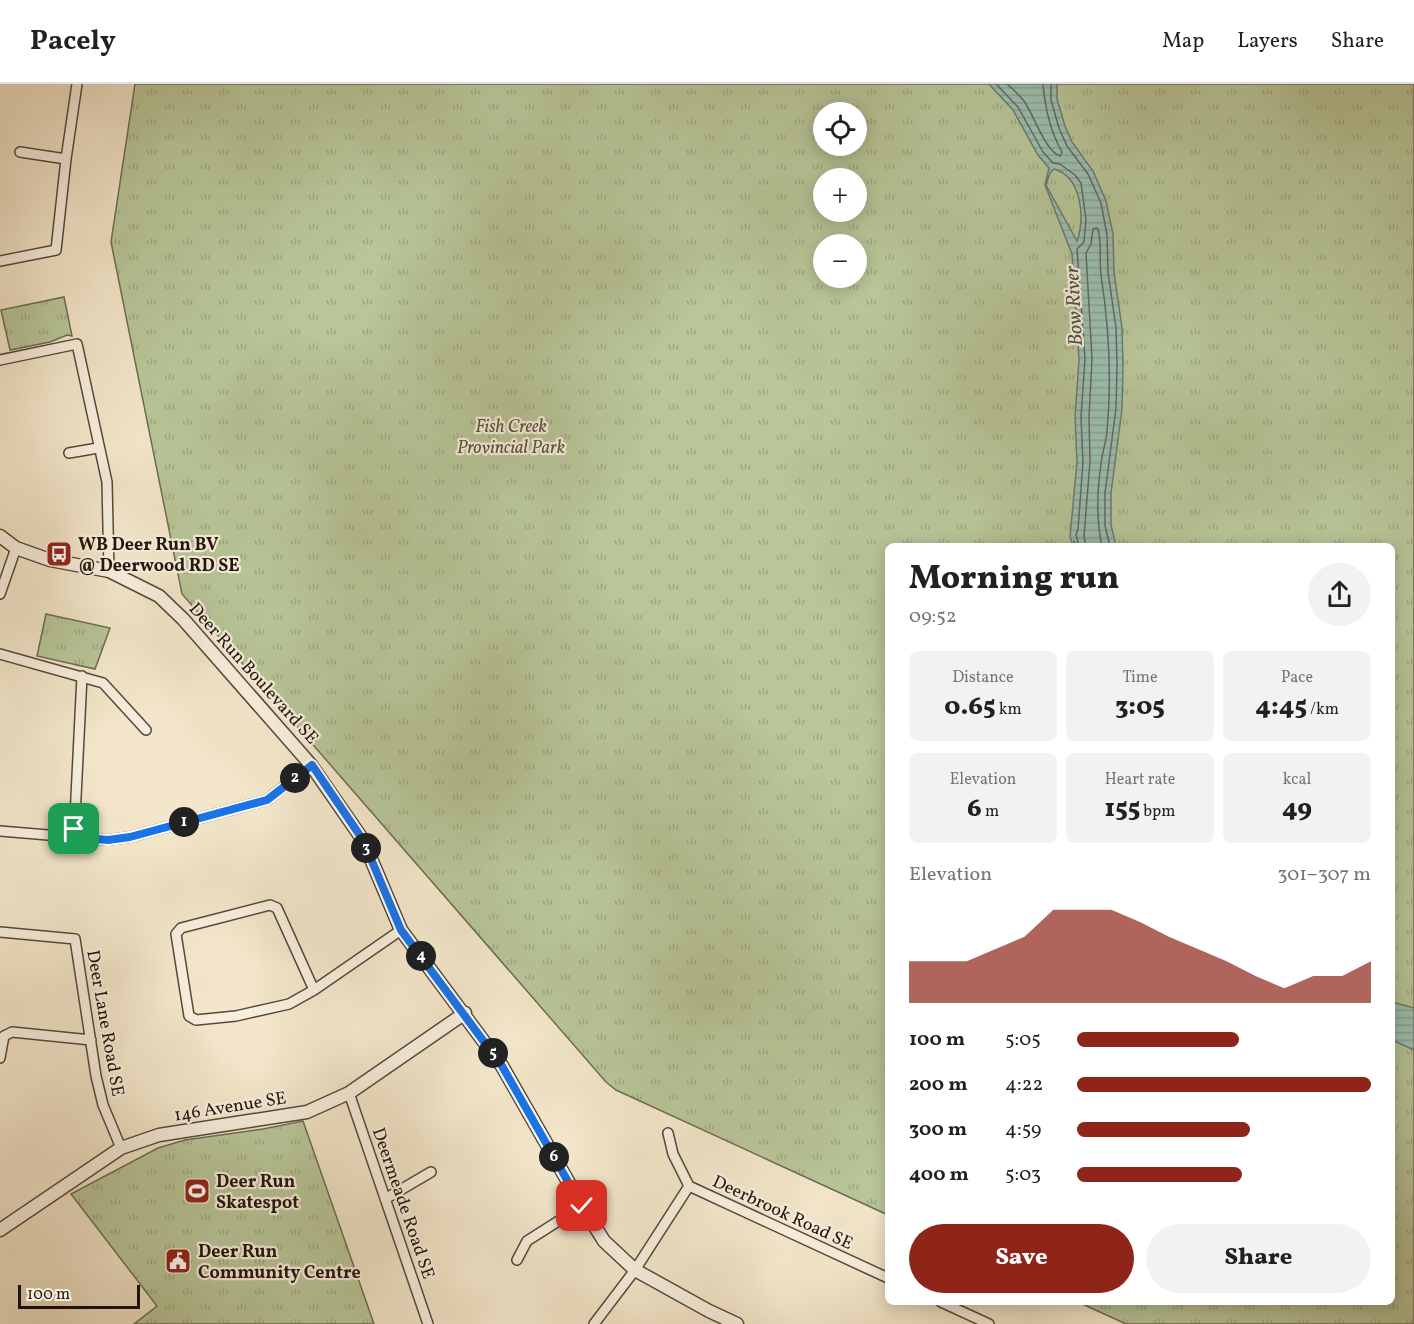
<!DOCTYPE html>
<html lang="en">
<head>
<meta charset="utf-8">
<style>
	:root { --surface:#fff; --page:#f2f2f2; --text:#202124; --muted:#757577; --line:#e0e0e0; --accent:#8f2418 }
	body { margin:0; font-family:Vollkorn,serif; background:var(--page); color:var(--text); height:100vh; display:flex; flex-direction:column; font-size:22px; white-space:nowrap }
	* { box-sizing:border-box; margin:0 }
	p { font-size:20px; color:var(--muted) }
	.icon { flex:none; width:33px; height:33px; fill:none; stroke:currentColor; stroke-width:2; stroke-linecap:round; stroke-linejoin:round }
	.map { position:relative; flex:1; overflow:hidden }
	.side { position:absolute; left:885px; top:459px; width:510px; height:762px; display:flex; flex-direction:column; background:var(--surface); border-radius:9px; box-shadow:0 3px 15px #0003 }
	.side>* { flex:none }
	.tools { position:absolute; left:813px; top:18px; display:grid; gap:12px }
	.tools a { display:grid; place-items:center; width:54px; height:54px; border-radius:50%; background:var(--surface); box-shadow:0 3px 15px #0003; font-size:30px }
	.scale { position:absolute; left:18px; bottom:15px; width:122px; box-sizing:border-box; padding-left:6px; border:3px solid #22140c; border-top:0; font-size:16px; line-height:21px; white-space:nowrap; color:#22140c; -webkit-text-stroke:4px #f7efdd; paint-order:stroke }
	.pin { position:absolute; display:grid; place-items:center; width:51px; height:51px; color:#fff; margin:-26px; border-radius:12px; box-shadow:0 3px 9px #0006 }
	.km { position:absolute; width:30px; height:30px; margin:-15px; border-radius:50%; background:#222; color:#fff; font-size:16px; line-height:30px; text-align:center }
	.round { display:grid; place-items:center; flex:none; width:63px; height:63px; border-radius:32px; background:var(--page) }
	.overview { display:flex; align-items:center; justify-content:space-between; height:102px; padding:0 24px }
	h1 { font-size:33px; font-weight:800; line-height:45px }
	.stats { display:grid; grid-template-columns:repeat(3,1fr); gap:9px; height:102px; padding:6px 24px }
	.stats div { display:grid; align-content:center; border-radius:9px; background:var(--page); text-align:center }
	.stats b { font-size:26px; font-weight:800 }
	.stats small { font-size:16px; font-weight:400 }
	.stats p { font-size:16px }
	.chart { height:168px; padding:12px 24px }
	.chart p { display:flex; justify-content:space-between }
	.chart svg { width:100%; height:108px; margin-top:6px; fill:var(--accent); opacity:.7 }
	.cta { display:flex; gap:12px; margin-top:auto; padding:12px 24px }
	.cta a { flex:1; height:69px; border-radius:36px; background:var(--accent); color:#fff; font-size:24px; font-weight:800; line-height:69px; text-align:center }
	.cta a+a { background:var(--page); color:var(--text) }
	ul { padding:0 24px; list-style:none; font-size:20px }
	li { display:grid; grid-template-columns:96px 72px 1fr; align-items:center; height:45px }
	li i { height:15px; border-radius:8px; background:var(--accent) }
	header { display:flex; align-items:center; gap:36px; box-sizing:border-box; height:84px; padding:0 30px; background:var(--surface); border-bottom:2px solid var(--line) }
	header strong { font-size:28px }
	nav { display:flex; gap:33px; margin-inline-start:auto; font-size:21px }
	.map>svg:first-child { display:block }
	.park { fill:url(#park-tufts); stroke:#6d6d52; stroke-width:1.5; fill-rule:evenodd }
	.water { fill:url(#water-rules); stroke:#6b7b70; stroke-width:1.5; fill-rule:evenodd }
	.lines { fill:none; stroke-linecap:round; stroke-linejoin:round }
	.shore { stroke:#5f6a60; stroke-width:1.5 }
	.minor-casing { stroke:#56483c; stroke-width:12 }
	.tertiary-casing { stroke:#56483c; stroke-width:15 }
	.minor { stroke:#f7efdd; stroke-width:9 }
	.tertiary { stroke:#f7efdd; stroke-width:12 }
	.route-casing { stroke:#fff; stroke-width:12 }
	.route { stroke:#1a73e8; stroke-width:8 }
	.labels { text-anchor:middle; stroke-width:4.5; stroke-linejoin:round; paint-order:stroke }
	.park-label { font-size:18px; font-style:italic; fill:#56523d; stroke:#f7efdd }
	.poi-label { font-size:18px; font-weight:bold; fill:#22140c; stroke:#f7efdd; text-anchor:start }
	.street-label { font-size:18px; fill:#22140c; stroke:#f7efdd }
	.water-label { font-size:20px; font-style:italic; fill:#4d5046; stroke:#f7efdd }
</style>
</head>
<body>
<header>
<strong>Pacely</strong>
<nav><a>Map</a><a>Layers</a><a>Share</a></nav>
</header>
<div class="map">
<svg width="1414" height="1240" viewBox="0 0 1414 1240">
	<defs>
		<pattern id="park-tufts" width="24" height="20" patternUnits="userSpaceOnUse" patternTransform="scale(1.5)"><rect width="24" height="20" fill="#b8c699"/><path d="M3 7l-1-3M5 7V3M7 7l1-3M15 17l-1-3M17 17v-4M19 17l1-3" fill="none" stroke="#9ea983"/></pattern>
		<pattern id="water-rules" width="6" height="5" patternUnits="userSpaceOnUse" patternTransform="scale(1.5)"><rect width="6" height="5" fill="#9cc0b3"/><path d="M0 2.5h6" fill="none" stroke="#86a499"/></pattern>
	</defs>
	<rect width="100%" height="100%" fill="#f3e6ca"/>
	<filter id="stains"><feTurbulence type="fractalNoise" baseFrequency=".00333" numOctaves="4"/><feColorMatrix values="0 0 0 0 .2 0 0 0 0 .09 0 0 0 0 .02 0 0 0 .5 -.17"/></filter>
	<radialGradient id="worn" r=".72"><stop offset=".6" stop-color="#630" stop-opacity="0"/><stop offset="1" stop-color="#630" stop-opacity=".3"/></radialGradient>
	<path class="park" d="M135,0H1414V1240H1126L1078,1218H1392V462H888V1131L616,1006L606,998L182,510L111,158ZM824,28H856V62H824ZM824,94H856V128H824ZM824,160H856V194H824Z
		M64,213L72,252L67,251L50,258L10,266L1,226Z
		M46,530L110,544L95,585L37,572Z
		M303,1037L374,1240H134L157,1222L71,1110L158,1064L185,1056L263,1045Z"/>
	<path class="water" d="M989,0H1057V15L1065,42L1072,58L1093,87L1106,117L1113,150L1114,188L1122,244L1123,282L1122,325L1111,409V441L1116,462H1077L1074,457L1073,462L1070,453L1077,378L1075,333L1079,276L1072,170L1045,101L1049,84L1038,71L1013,26ZM1054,85C1082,93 1085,134 1077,157L1046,101L1050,89Z
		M1392,918L1414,924V966L1392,956Z"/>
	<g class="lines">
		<path class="shore" d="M996,0L1018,23L1043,68L1053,79L1060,80L1075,91L1081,99L1086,136L1084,158L1077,165L1085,275L1081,333L1083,378L1078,445L1076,451L1079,462
			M1007,0C1013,5 1019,11 1024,17C1034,31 1045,67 1060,72L1062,68C1050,47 1045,24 1043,0
			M1051,0V16L1059,44L1067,62L1088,90L1101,119L1107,151L1108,188L1116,244L1117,282L1116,324L1105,409V442L1110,462
			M1086,462L1084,452L1090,378L1089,333L1092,275L1086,169L1091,160L1093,145L1096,144L1098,145C1102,160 1099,176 1101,191C1109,243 1112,295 1107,348C1106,358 1102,369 1101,380C1097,407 1096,435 1102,462"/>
		<g class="minor-casing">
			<path id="minor" d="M20,68L66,75
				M0,177L56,166L66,75L77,0
				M0,276L77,260L107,398L109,487
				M69,369L98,364
				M0,510L16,464
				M0,570L103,599L146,646
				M0,747L108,756L130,753L267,716L311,681
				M74,753L82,592
				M0,848L75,855L96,992L103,1021L121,1064
				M314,906L277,824L270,821L181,844L176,850L189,932L196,936L236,932L289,920L314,906L401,846
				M0,974L4,952L12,948L91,956
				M349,1009L428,1240
				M668,1049L673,1070L689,1102
				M385,1115L431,1088
				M517,1176L527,1157L582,1122
				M941,1218L989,1240
				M594,1240L635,1186L689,1102L888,1194"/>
		</g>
		<g class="tertiary-casing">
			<path id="tertiary" d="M0,452L16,464L50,476L109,487L159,512L183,535L311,681L363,756L401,846L502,982L582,1122L604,1157L635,1186L709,1227L737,1240
				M0,1146L121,1064L159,1051L307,1028L349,1009L465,929"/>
		</g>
		<use href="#minor" class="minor"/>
		<use href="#tertiary" class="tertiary"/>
	</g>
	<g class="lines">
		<g class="route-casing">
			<path id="route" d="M74,745V753L108,756L130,753L267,716L312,681L363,756L401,846L502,982L582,1122"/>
		</g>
		<use href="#route" class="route"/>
	</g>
	<defs>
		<g id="bus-square" transform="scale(1.35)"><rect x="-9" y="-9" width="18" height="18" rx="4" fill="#8f2418" stroke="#f7efdd"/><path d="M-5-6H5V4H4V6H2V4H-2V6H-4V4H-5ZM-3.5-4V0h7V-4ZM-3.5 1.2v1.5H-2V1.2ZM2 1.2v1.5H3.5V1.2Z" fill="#fff"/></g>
		<g id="stadium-square" transform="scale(1.35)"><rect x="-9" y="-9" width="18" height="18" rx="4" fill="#8f2418" stroke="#f7efdd"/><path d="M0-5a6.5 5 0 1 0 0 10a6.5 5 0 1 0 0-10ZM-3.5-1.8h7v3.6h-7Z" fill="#fff"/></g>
		<g id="civic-square" transform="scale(1.35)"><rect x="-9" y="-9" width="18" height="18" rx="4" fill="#8f2418" stroke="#f7efdd"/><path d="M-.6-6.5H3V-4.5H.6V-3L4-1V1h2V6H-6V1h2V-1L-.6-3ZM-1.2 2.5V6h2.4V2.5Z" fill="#fff"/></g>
	</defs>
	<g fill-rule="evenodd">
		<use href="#bus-square" x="59" y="470"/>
		<use href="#stadium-square" x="197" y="1107"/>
		<use href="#civic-square" x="178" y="1177"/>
	</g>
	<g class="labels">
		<g class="park-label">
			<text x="511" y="348">Fish Creek<tspan x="511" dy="21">Provincial Park</tspan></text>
		</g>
		<g class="poi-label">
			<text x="78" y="466">WB Deer Run BV<tspan x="78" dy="21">@ Deerwood RD SE</tspan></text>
			<text x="216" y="1103">Deer Run<tspan x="216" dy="21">Skatespot</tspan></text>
			<text x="198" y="1173">Deer Run<tspan x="198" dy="21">Community Centre</tspan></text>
		</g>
		<g class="street-label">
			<text transform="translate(254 589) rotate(48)" y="6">Deer Run Boulevard SE</text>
			<text transform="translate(106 939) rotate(80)" y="6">Deer Lane Road SE</text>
			<text transform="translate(230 1022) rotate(-9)" y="6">146 Avenue SE</text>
			<text transform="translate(404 1119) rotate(71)" y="6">Deermeade Road SE</text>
			<text transform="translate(783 1128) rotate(25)" y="6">Deerbrook Road SE</text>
		</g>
		<g class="water-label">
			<text transform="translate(1073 222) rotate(-93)" y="7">Bow River</text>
		</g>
	</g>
	<rect width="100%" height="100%" filter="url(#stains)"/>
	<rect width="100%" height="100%" fill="url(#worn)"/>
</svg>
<div class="tools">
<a><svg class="icon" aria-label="locate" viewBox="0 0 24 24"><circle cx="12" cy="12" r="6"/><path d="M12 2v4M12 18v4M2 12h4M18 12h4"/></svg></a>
<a>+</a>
<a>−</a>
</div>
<div class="scale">100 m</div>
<div class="pin" style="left:74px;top:745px;background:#1e9e55"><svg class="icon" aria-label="arrive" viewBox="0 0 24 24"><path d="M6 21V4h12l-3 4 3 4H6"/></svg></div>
<div class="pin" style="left:582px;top:1122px;background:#d93025"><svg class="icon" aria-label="check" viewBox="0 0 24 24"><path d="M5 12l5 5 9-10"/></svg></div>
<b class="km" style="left:184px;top:738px">1</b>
<b class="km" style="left:295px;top:694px">2</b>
<b class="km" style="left:366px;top:764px">3</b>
<b class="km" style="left:421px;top:872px">4</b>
<b class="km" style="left:493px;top:969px">5</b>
<b class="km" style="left:554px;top:1073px">6</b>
<section class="side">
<div class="overview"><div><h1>Morning run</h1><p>09:52</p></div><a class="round"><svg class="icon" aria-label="share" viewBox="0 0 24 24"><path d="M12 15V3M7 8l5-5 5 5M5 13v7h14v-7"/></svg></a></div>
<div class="stats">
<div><p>Distance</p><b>0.65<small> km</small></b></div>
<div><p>Time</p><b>3:05</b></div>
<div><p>Pace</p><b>4:45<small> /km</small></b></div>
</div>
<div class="stats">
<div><p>Elevation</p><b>6<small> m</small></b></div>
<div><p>Heart rate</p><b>155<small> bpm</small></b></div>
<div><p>kcal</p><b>49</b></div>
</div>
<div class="chart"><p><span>Elevation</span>301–307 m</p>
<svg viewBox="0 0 160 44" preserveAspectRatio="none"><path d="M0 44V27L10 27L20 27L30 22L40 17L50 6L60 6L70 6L80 11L90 17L100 22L110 27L120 33L130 38L140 33L150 33L160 27V44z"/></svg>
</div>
<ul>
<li><b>100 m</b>5:05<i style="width:55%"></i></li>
<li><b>200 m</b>4:22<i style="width:100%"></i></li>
<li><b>300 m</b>4:59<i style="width:59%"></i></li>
<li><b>400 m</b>5:03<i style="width:56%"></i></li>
</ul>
<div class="cta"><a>Save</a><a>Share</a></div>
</section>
</div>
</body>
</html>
